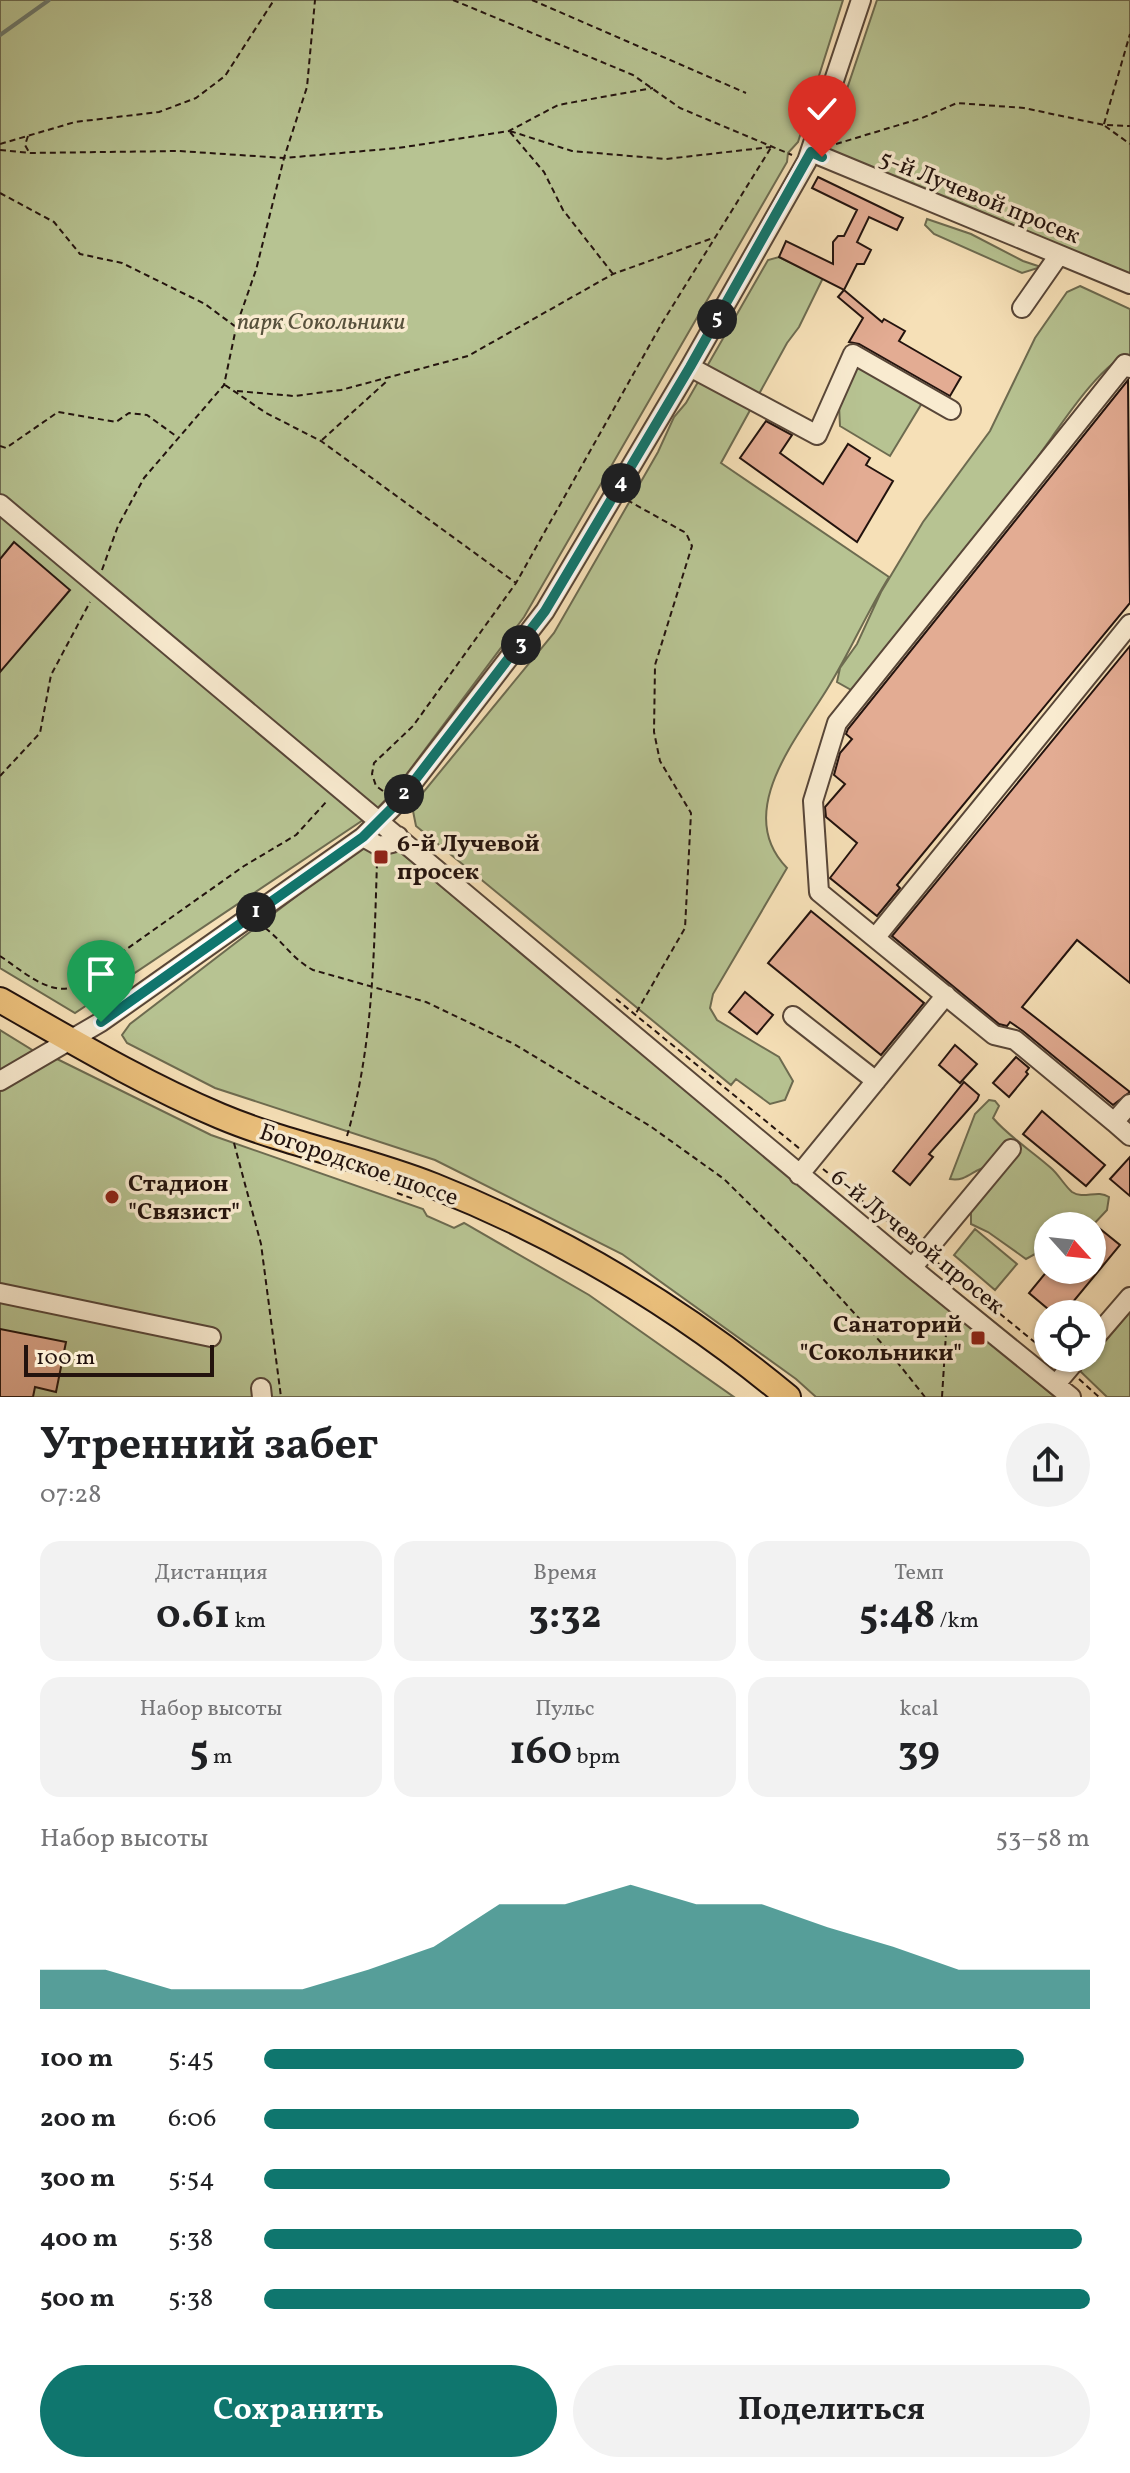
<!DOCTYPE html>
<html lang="ru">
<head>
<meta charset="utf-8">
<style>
	:root { --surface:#fff; --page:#f2f2f2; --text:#202124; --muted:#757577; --accent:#0f766e }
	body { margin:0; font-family:Vollkorn,serif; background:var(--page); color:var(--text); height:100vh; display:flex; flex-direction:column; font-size:30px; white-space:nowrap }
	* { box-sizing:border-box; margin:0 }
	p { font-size:26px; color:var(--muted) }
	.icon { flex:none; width:44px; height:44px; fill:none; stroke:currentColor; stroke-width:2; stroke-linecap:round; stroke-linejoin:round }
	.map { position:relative; height:1397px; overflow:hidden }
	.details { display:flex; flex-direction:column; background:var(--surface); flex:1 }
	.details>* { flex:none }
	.needle { width:52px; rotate:117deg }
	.fabs { position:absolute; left:1034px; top:1212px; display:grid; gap:16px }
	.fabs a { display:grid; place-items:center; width:72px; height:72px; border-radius:50%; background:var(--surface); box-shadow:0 2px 6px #0004; font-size:40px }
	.scale { position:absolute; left:24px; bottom:20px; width:190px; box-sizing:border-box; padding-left:8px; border:4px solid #23130e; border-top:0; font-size:22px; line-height:28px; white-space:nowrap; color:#23130e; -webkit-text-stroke:6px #f9ebd0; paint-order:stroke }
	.pin { position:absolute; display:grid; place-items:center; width:68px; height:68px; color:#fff; margin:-82px -34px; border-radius:50% 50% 50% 0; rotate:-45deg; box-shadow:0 0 8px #0007 }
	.pin .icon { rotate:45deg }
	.km { position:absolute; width:40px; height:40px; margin:-20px; border-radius:50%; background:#222; color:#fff; font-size:22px; line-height:40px; text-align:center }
	.round { display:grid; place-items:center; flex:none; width:84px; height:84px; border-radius:42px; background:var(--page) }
	.overview { display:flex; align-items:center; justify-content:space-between; height:136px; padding:0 40px }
	h1 { font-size:44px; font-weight:700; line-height:60px }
	.figures { display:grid; grid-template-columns:repeat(3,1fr); gap:12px; height:136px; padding:8px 40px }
	.figures div { display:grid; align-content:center; border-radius:20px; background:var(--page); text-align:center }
	.figures b { font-size:40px; font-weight:700 }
	.figures small { font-size:22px; font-weight:400 }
	.figures p { font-size:22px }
	.chart { height:224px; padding:16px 40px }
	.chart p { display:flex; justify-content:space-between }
	.chart svg { width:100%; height:144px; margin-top:8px; fill:var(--accent); opacity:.7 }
	.button { display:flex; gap:16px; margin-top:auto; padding:16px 40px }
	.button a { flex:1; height:92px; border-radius:48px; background:var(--accent); color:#fff; font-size:32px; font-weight:700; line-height:92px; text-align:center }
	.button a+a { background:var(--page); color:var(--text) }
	ul { padding:0 40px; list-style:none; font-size:26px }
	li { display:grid; grid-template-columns:128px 96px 1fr; align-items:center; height:60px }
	li i { height:20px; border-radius:10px; background:var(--accent) }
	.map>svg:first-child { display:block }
	.green { fill:#b7c392; stroke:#6d6b50; stroke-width:2 }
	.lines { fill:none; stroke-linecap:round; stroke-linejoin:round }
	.stream { stroke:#6c796d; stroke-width:4 }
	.building { fill:#e3ac93; stroke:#23130e; stroke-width:2 }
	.minor-casing { stroke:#584638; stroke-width:22 }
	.major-casing { stroke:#23130e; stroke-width:28 }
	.path { stroke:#23130e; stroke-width:2; stroke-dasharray:6 4; stroke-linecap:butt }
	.minor { stroke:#f9ebd0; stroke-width:18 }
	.major { stroke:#ebc07c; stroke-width:24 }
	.route-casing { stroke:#fff; stroke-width:16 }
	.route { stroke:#0f766e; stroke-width:10 }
	.poi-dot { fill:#8f2418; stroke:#f9ebd0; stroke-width:3 }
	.labels { text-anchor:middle; stroke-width:7; stroke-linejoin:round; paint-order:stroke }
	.street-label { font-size:24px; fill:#23130e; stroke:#f9ebd0 }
	.park-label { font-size:24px; font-style:italic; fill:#57513c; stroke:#f9ebd0 }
	.poi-label { font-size:24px; font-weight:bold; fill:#23130e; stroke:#f9ebd0; text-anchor:start }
</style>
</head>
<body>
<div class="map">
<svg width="1130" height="1397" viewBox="0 0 1130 1397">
	<rect width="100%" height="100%" fill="#f6e0b7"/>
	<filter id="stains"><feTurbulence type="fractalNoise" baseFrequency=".0025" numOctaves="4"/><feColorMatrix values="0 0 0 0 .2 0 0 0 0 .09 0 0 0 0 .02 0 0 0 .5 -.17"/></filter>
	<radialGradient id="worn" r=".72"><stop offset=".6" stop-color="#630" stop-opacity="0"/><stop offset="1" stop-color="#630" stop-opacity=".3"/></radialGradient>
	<path class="green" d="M0,0H843L798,142L788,153L787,162L524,617L394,791L372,814L75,1013L0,968Z
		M877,0H1130V277L826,151Z
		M927,219L971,234L1023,261L1041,267L1022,273L934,234L925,225Z
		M779,257L823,278L799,327L787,343L721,463L889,577C867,612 851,650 829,686C799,736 732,812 787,868L713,994L710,1008L717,1020L779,1057L793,1081L785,1100L770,1104L736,1079L731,1085L416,826L412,806L554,633L658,452L674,417L686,403L768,260Z
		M1080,286L1130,309V355C1107,357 1066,417 1052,437C990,525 920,607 853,691L837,682L840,668L857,644L881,592L923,522L990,431L1035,338L1067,292Z
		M857,366L922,403L890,456L840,426L839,405Z
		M363,845L394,847L1055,1397H816L796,1379L622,1254L435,1160L215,1088L127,1043L122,1035L130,1024Z
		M0,1030L47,1059L51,1056L211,1135L423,1209L427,1216L454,1228L464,1223L589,1295L734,1397H0Z
		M989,1100L995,1101L999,1106L993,1118C1008,1136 1032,1151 1051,1168C1059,1175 1064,1185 1072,1192C1084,1200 1097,1189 1109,1197L1107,1210L1092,1226H1048V1247L1026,1259L988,1232L971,1224V1210L987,1167C973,1169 967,1182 950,1179L975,1114Z
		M975,1229L1017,1264L995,1290L954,1255Z
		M1130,1312V1397H1107L1080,1371Z"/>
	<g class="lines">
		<path class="stream" d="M0,35L49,0"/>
	</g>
	<path class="building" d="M818,177L903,218L897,230L869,217L857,242L871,250L864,264H857L844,290L779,257L786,241L833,264V242L838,236H844L857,210L812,188Z
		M844,290L882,322L884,319L905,331L899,341L961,377L950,396L859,344L849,342L863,318L838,297Z
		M1128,380L1130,603L897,885L900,888L877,916L830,878L857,843L826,817L825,807L845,784L834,775L840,753L852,739L846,734L848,729Z
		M766,421L792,435L780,453L823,484L848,444L870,458L866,465L893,481L857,542L740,458Z
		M14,542L70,590L0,672V559Z
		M1130,646V983L1077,940L1022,1007L1130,1092L1113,1105L1023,1031L1010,1022L1007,1026L999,1024L892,936Z
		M811,911L924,1003L881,1055L768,963Z
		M745,992L773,1015L757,1034L729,1012Z
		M955,1045L977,1064L960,1083L939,1065Z
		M1016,1057L1029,1068L1026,1072L1028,1074L1009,1097L993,1083Z
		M964,1082L979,1095L977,1100L929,1154L933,1157L910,1185L893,1171Z
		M1042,1111L1105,1165L1086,1186L1023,1134Z
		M1130,1157V1196L1110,1179Z
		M1099,1228L1120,1245L1063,1314H1054L1029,1293L1048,1270H1092V1237Z
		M0,1329L66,1342L56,1392L35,1387L33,1397H0Z"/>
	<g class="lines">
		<g class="minor-casing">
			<path id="minor" d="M811,152L1130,284
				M1022,308L1059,255
				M690,367L817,435L853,354L951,410
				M0,504L912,1268L1071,1397
				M1130,624L875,938L994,1035L1015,1040L1114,1122L1130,1104
				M363,837L379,846L392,843L398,836
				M875,938L819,892L813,801L837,723L1125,364L1130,368
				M793,1016L876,1081
				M0,1081L101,1022L363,837L398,802L545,611L690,367L807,161L861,0
				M1114,1122L1130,1136
				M799,1175L946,995
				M912,1268L1011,1149
				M0,1293L211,1337
				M1092,1341L1130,1297
				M1056,1384L1078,1358
				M261,1388L262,1397"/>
		</g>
		<g class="major-casing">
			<path id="major" d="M0,1000C72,1041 144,1084 220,1116C289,1145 364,1158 434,1186C562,1237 682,1309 788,1397"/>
		</g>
		<path class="path" d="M453,0L633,75L680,108L792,155
			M532,0L746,93
			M1104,124L1130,34
			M1105,126L1130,144
			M510,131L572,151L666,159L771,147
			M510,132L544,172L563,210L613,274
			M28,136L25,145L29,152
			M0,144L75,122L159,112L196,98L225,76L274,0
			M836,144L922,118L957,103L1024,108L1104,125L1130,126
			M0,150L30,153L179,151L284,158L398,148L509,131L558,105L653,88
			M0,193L54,222L80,254L122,263L205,304L236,327L256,270L284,158L307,87L315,0
			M225,385L266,413L321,441L516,583
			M237,391L294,396L341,390L468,356L613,274L713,238
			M322,440L388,380
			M0,446L6,448L58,412L116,422L129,413L147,415L176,436
			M627,500L686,533L692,546L655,665L654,732L660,761L691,813L685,928L636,1013
			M102,570L118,526L144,478L224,385L236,328
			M0,776L40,733L51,675L90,602
			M383,791L376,786L372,774L374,763L413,726L516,583L662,323L772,146
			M265,928C283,941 292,959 313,970L426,1002L514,1044L650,1126L724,1179L804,1258L886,1348L925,1397
			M0,956C20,969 49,996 73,987L244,866L296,835L327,801
			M616,999L800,1149
			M347,1136C373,1048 374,954 377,862
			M234,1143L261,1244L281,1397
			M823,1169L914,1243
			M397,1193L414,1199
			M938,1263L1048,1353
			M1079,1379L1099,1397
			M942,1397L947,1318"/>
		<use href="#minor" class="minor"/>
		<use href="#major" class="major"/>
	</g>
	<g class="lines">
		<g class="route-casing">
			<path id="route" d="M101,1022L363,837L398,802L545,611L690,367L811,152L822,157"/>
		</g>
		<use href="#route" class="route"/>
	</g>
	<g class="poi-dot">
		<rect x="373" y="849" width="16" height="16" rx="4"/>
		<circle cx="112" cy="1197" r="8"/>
		<rect x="970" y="1330" width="16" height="16" rx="4"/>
	</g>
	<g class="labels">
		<g class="street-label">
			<text transform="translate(980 196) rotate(22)" y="8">5-й Лучевой просек</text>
			<text transform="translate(359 1164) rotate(19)" y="8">Богородское шоссе</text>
			<text transform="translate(918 1241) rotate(39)" y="8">6-й Лучевой просек</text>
		</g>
		<g class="park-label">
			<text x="321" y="329">парк Сокольники</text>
		</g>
		<g class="poi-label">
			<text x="397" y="851">6-й Лучевой<tspan x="397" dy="28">просек</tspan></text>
			<text x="128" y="1191">Стадион<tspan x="128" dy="28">"Связист"</tspan></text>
			<text x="962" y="1332" text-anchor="end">Санаторий<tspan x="962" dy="28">"Сокольники"</tspan></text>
		</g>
	</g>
	<rect width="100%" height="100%" filter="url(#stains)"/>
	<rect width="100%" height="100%" fill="url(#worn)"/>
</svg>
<div class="fabs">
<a><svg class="needle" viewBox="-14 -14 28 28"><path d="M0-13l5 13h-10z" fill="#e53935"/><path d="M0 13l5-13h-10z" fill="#757577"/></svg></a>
<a><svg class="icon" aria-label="locate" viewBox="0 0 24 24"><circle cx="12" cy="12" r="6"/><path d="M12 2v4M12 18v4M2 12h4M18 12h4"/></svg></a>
</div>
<div class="scale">100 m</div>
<div class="pin" style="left:101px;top:1022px;background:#1e9e55"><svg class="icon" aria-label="arrive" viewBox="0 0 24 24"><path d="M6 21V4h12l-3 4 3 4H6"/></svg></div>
<div class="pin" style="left:822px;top:157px;background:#d93025"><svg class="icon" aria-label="check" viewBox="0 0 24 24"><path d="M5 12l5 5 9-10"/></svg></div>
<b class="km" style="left:256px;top:912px">1</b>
<b class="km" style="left:404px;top:794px">2</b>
<b class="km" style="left:521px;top:645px">3</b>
<b class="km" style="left:621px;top:483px">4</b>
<b class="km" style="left:717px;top:319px">5</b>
</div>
<section class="details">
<div class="overview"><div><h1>Утренний забег</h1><p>07:28</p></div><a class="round"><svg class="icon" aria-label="share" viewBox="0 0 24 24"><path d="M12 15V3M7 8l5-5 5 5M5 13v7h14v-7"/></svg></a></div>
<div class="figures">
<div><p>Дистанция</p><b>0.61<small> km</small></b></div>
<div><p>Время</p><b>3:32</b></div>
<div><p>Темп</p><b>5:48<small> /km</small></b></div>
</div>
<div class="figures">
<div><p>Набор высоты</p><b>5<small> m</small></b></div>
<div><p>Пульс</p><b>160<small> bpm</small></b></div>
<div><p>kcal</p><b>39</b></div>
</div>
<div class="chart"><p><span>Набор высоты</span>53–58 m</p>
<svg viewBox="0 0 160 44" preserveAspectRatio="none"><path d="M0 44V32L10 32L20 38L30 38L40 38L50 32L60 25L70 12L80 12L90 6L100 12L110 12L120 19L130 25L140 32L150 32L160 32V44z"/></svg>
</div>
<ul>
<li><b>100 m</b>5:45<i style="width:92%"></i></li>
<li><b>200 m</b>6:06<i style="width:72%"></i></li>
<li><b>300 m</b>5:54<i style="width:83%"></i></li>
<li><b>400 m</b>5:38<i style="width:99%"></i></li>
<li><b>500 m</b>5:38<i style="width:100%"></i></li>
</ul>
<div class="button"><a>Сохранить</a><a>Поделиться</a></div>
</section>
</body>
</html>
